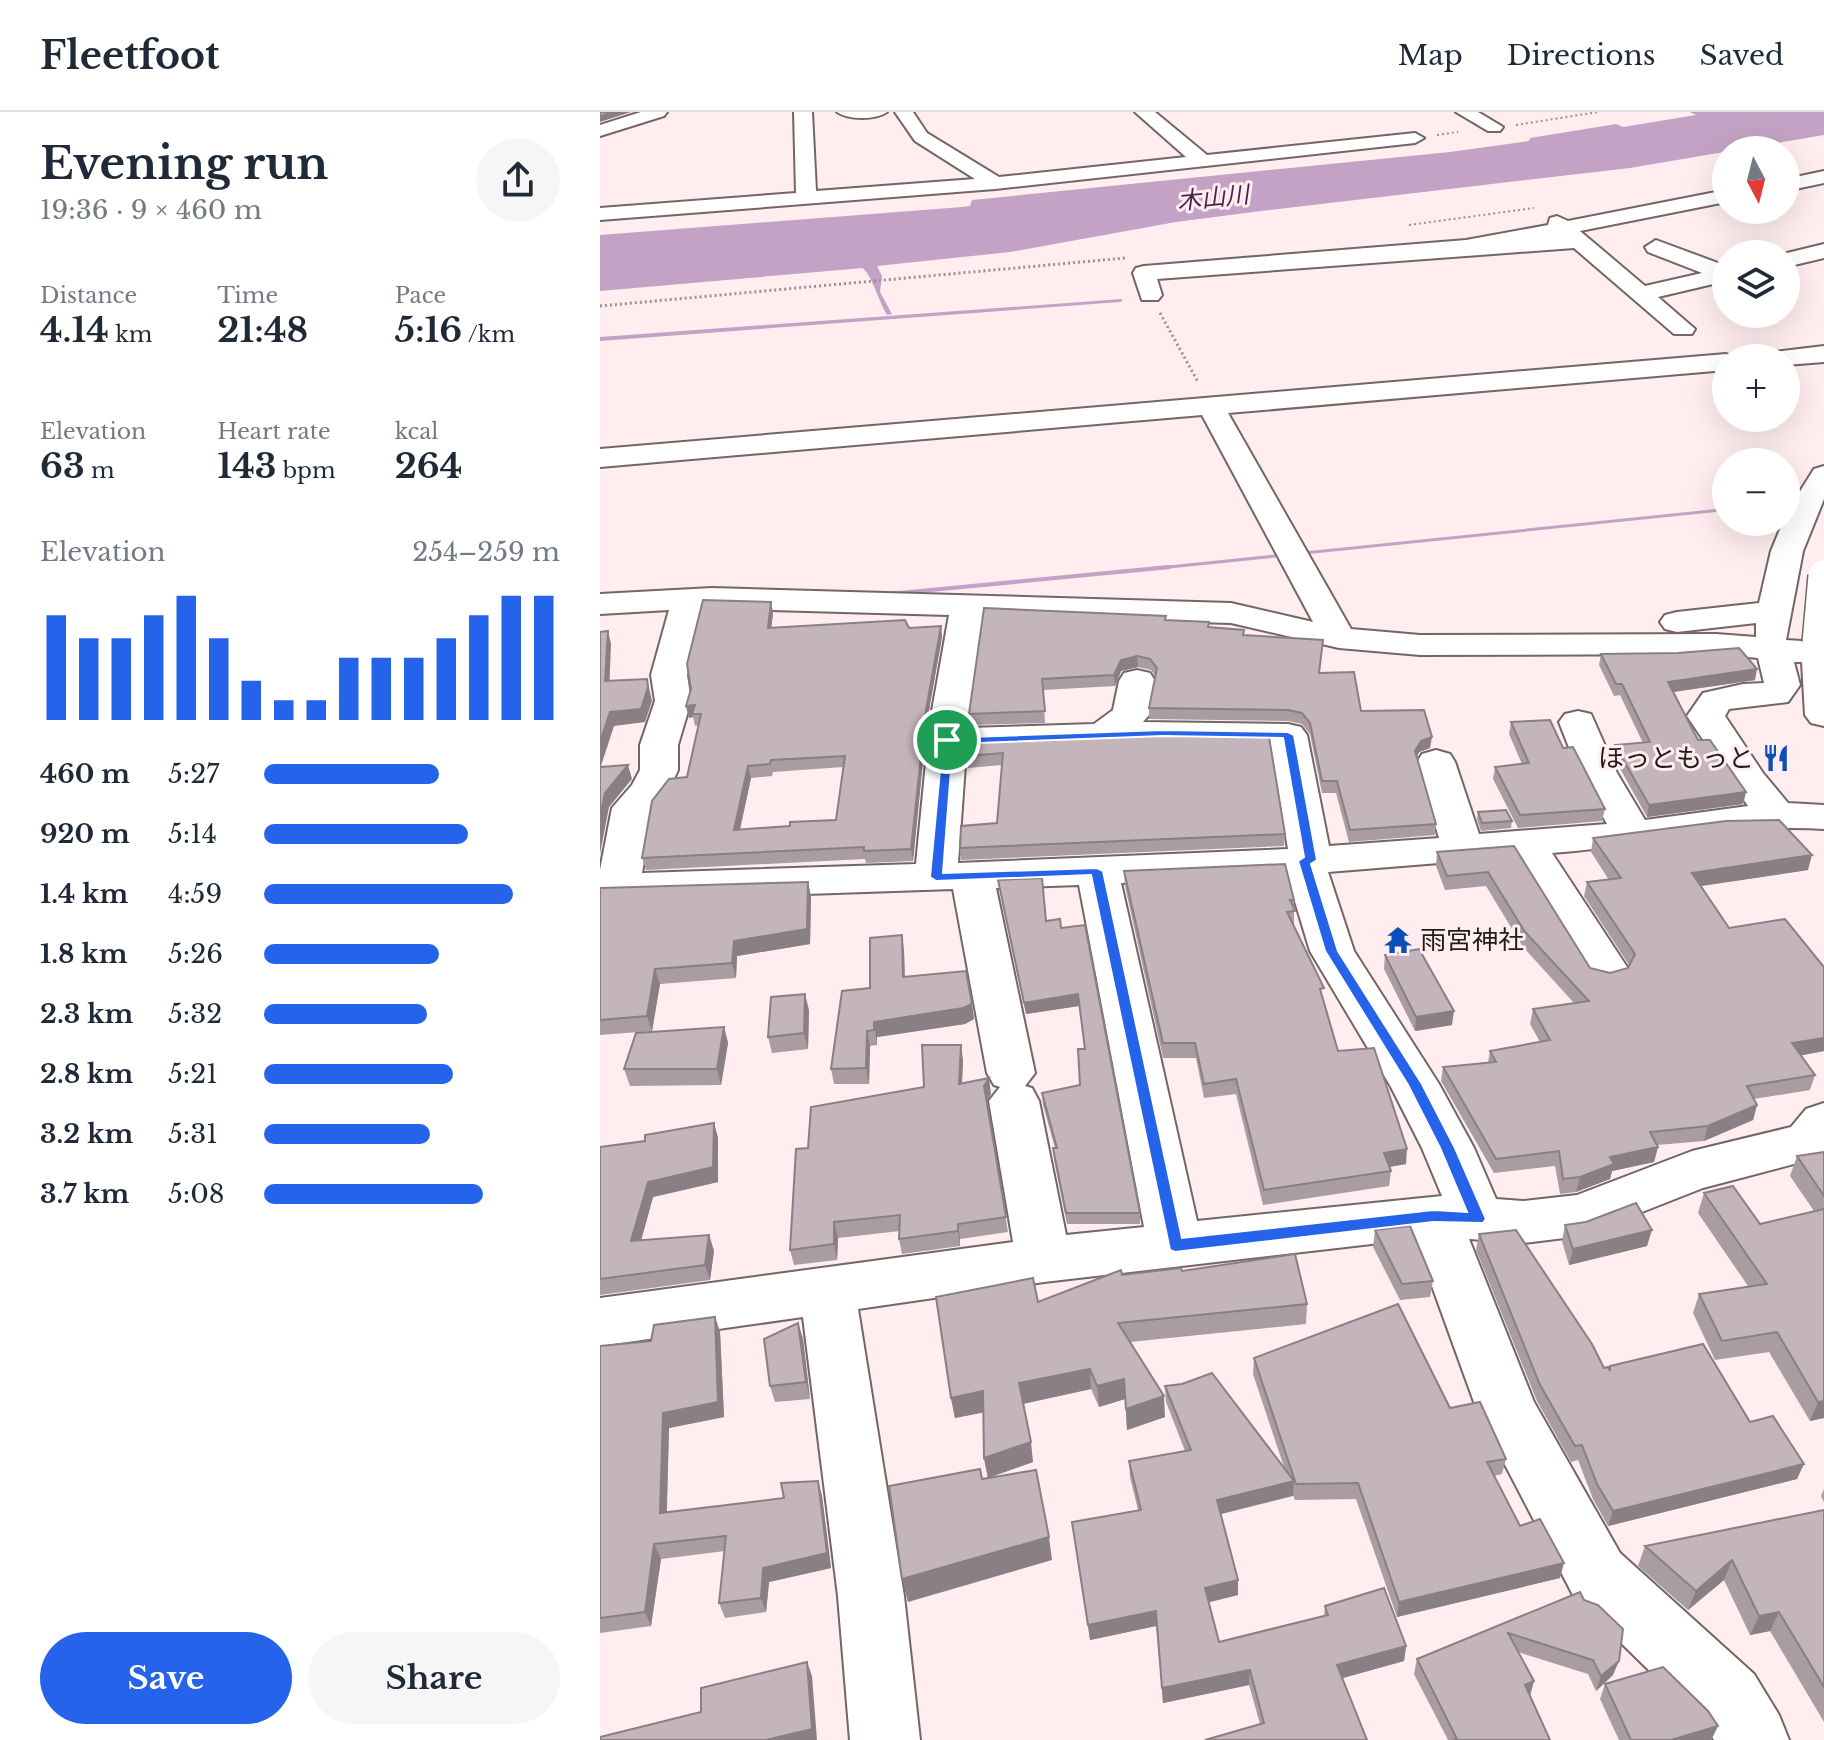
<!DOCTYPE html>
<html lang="en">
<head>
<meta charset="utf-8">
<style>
	:root { --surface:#fff; --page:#f6f6f7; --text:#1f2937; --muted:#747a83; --line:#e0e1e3; --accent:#2563eb }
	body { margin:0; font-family:"Libre Baskerville","Noto Sans JP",serif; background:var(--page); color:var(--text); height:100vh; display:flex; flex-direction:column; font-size:30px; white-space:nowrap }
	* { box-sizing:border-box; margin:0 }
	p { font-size:26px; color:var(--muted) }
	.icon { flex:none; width:44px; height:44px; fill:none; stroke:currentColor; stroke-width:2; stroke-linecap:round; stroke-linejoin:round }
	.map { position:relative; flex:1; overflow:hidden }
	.sheet { display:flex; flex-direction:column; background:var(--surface); width:600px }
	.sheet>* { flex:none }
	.needle { width:52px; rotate:173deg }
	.tools { position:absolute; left:1112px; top:24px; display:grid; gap:16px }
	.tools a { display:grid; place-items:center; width:88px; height:88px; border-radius:50%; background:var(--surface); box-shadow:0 8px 32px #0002; font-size:40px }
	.pin { position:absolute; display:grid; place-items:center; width:68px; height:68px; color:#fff; margin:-34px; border:4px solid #fff; border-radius:50%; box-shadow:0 2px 8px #0007 }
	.round { display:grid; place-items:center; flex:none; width:84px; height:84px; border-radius:42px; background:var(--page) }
	.summary { display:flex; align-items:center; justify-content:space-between; height:136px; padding:0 40px }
	h1 { font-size:44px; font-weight:700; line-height:60px }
	.metrics { display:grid; grid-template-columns:repeat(3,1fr); gap:12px; height:136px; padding:8px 40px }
	.metrics div { display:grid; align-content:center }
	.metrics b { font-size:34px; font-weight:700 }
	.metrics small { font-size:22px; font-weight:400 }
	.metrics p { font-size:22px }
	.chart { height:224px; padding:16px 40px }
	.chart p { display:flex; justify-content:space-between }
	.chart svg { width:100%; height:144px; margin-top:8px; stroke:var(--accent); stroke-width:6 }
	.button { display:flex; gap:16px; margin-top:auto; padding:16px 40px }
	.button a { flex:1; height:92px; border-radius:48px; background:var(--accent); color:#fff; font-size:32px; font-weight:700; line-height:92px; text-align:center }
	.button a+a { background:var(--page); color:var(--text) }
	ul { padding:0 40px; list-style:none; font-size:26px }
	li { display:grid; grid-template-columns:128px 96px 1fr; align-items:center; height:60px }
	li i { height:20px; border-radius:10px; background:var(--accent) }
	header { display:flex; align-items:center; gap:48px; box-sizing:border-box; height:112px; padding:0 40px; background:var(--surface); border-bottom:2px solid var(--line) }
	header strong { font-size:38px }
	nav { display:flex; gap:44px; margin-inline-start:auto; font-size:28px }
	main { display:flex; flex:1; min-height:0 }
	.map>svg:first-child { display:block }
	.water { fill:#c4a2c5 }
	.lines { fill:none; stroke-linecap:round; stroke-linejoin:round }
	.stream { fill:#c4a2c5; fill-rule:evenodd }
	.minor-casing { stroke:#746567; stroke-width:4 }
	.path-far1 { stroke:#9d9091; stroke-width:2; stroke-dasharray:2 3; stroke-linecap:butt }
	.path { stroke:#9d9091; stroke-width:3; stroke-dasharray:2 3; stroke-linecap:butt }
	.minor { fill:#fff; fill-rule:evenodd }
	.minor-bridge-casing { stroke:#746567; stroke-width:34; stroke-linecap:butt }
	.minor-bridge { stroke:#fff; stroke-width:31 }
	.wall { fill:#a99ca2; fill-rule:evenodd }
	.shaded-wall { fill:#897f84 }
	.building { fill:#c4b5bc; stroke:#897f84; stroke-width:2; fill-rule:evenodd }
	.route { fill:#2563eb; stroke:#fff; stroke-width:2; fill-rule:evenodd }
	.labels { text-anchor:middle; stroke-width:6; stroke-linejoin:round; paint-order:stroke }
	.far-water-label { font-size:24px; font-style:italic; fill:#4a204c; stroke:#ffedef }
	.poi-label { font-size:26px; fill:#231c1d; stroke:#ffedef; text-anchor:end }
</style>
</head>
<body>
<header>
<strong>Fleetfoot</strong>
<nav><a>Map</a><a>Directions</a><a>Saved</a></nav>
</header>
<main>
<section class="sheet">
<div class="summary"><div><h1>Evening run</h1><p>19:36 · 9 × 460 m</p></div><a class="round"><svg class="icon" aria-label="share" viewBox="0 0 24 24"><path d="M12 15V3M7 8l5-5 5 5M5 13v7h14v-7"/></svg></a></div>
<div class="metrics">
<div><p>Distance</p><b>4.14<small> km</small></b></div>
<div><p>Time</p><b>21:48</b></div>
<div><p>Pace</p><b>5:16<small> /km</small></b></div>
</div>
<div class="metrics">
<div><p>Elevation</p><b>63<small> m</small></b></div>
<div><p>Heart rate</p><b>143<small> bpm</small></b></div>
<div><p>kcal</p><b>264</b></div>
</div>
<div class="chart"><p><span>Elevation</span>254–259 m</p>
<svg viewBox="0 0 160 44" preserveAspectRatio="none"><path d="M5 44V12M15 44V19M25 44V19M35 44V12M45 44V6M55 44V19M65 44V32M75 44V38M85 44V38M95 44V25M105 44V25M115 44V25M125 44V19M135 44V12M145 44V6M155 44V6"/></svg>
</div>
<ul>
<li><b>460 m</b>5:27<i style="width:59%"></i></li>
<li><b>920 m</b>5:14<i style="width:69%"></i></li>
<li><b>1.4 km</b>4:59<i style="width:84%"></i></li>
<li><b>1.8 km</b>5:26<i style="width:59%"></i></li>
<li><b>2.3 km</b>5:32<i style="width:55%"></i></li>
<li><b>2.8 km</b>5:21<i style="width:64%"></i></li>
<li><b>3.2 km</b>5:31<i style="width:56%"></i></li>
<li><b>3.7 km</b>5:08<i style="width:74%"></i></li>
</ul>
<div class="button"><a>Save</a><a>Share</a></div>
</section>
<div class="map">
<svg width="1224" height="1628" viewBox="0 0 1224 1628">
	<rect width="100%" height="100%" fill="#ffedef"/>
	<path class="water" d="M1090,0H1224V23L1030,56L661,99L576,110L410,140L277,154L282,164L280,180L292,202L287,203C278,188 274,168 263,156L0,179V123L362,95L370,94L372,88L850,40L929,29L930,26L1016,12L1023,15L1096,3Z
		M1126,396V399L555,458L554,455Z"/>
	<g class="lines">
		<path class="stream" d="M522,187V189L520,190L0,229V225Z
			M568,453H571V457L289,484L285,482L289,480Z
			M107,475L222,478L226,480L222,482L110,479H107Z"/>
		<g class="minor-casing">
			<path id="minor" d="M41,0H67L64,4L0,24V13Z
				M194,0H212L216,79L375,67L315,29L295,0H313L327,21L399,65L586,45L535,0H555L607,43L815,21L824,26L815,31L395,77L0,108V96L196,81Z
				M237,0H287C276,8 248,8 237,0Z
				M856,0H878L903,15L900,19H888Z
				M1224,59V71L1186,79V67Z
				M1126,78V90L980,119L1045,174L1102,161L1048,140L1045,135L1056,128L1126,154V169L1058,185L1095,217L1092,222H1074L974,136L557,167L562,183L558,188H542L533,161L536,156L544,154L866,128L948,113L950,106L957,104L968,109Z
				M1224,132V146L1186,155V142H1183Z
				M1224,234V250L1186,253V246H1161L1165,241Z
				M1126,242L1136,246H1126V258L628,301L751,517L820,523L1116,522L1156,525V511L1077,520L1065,517L1060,510L1065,503L1077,500L1159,491L1171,439L1183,410H1186L1187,400L1214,357L1224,354V387L1203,439L1186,528L1202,529L1206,524L1224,522V614L1211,611L1205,603L1202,550H1194L1200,573L1188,590L1129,597L1125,604L1163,661L1188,691L1224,693V717C1134,711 1043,734 952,741L1029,858L1022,869L1006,873L990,869L913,745L728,760L754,839L839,972L874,1036L896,1087L923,1089L977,1083L1092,1039L1191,1015L1206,997L1224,991V1044L1103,1076L981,1124L923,1131L869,1127L934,1290L1020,1441L1154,1562L1179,1603L1189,1628H1114L1104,1612L974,1485L878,1301L815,1127L444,1170L258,1197L304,1484L320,1628H250L238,1484L203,1205L0,1234V1186L413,1130L389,989L400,975L394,973L387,961L353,777L0,789V758L12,696L32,673L40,658V633L55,589L51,563L69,498L0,502V482L112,476L631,491L713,510L602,303L0,355V337ZM103,496L349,503L330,610L316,752L42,761L52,699L69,678L78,658V633L91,589L87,563ZM383,504L631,511L739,536L820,543L1116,542L1158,546L1164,571L1143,572L1103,581L1087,604L1148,694L1045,708L1017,661L991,602L978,599L965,602L959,610L979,661L1007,712L879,722L855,650L850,642L836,638L822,642L817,650L839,726L729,734L707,623L701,615L688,612L543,610L549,603L555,569L550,561L537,558L524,561L519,569L513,598L494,612L367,616ZM563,632L671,634L688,737L358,751L366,639ZM687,763L710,839L791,975L822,1036L842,1084L597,1109L521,771ZM479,773L544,1115L466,1123L439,989L432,976L425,974L435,961L396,776Z"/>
		</g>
		<path class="path-far1" d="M916,13L998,0
			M837,23L858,20
			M809,113L934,96"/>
		<path class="path" d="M0,194L525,146
			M560,201L598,270"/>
		<use href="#minor" class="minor"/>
		<g class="minor-bridge-casing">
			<path id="minor-bridge" d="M1218,531L1224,464"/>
		</g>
		<use href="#minor-bridge" class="minor-bridge"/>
	</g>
	<path class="wall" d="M171,490L173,501L171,516H309L341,514L342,525L327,609L313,749L266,751L265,747L46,758L42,746L87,665L98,613L95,614L93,605L89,606L86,594ZM243,655L236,708L190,714L140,718L151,666L172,664L173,660Z
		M566,508L609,515L644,518V523L722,538L719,561L761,599L830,636L819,640L817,645L836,712L835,723L749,730L736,681H722L710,622L702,612L688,609L549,607V596L556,565L551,558L538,555L521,559L515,574L443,578L445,611L370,613L369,602Z
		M1001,542L1155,568L1073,580L1098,628L1146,680L1143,692L1047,705L1013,644L1015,633L1043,631L1020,583L1014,584L999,553Z
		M911,610L963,636L1005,697L1002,709L918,716L893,667L895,655L922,652L909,622Z
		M367,630L685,722L684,734L361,748L360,736L397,711L402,653L368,656L366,644Z
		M878,700L912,709L911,716L881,719L877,707Z
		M993,726L1208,758L1100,774L1129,816L1224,855V939L1201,943L1215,963L1210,978L1154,987L1157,993L1153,1008L1104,1029L1057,1033L1058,1035L1054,1050L1012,1059L1010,1067L976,1080L960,1082L955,1054L894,1061L841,969L843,955L888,950L890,939L940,930L930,912L933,897L974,891L923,835L886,774L845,778L836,754L837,740L914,734L990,856L1010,861L1028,856L1029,853L984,784L987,770L1009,768L991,740Z
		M524,759L694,788V814L723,889L738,939L806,1052L789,1055L791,1059L789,1074L663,1093L636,982L604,986L596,946H563L525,774Z
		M398,768L446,809L461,816L540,1101V1112H467L454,1048L453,1036H455L443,993L442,981L480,973L485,937L479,894L426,902L400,779Z
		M208,770L211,785L210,832L137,844L136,866L60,872L52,919L0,923V776Z
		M304,838L305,865L372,892L374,907L365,912L277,925V933L270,934L269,972H234L231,957L270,876Z
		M785,843L852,913L815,919L784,857Z
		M209,898L208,937L172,941L168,925Z
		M124,915L128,931L121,973L30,974L24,957Z
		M363,948L362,972L391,982L387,989L408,1120L360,1127V1134L302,1142L299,1127L300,1119L238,1126L237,1148L194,1153L190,1138L208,1036L324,975Z
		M114,1011L118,1026V1070L53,1085L41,1128L109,1123L114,1139L110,1168L0,1183V1035L45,1029Z
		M1224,1040V1306L1210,1309L1169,1240L1115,1248L1093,1201L1099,1182L1148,1174L1098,1101L1104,1081L1160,1112L1214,1099L1190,1064L1197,1044Z
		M986,1110L1047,1134L969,1153L962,1129L965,1113Z
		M775,1118L833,1169L830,1185L800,1188L773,1135Z
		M879,1122L1004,1256L1009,1257L1010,1254L1150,1310L1197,1367L1008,1414L993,1387L978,1348L971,1350L937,1289L876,1138Z
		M582,1159L707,1192L706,1212L530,1230L565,1305L527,1318L525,1287L499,1295L491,1277L423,1292L433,1350L388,1366L384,1346V1300L355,1306L351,1286L438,1190L522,1163Z
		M115,1205L120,1220L124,1305L69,1316L67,1400L184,1386L218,1369L222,1384L231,1456L169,1470L166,1500L125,1506L119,1491L125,1439L61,1447L51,1514L0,1521V1234L51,1229Z
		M198,1211L203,1227L210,1287L175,1290L170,1274Z
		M654,1246L850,1296L906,1347L902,1362L894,1364L920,1414L960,1466L797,1505L756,1387L695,1388L693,1383L621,1402L638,1483L609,1490L619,1530L724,1504L725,1494L806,1534L804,1549L742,1566L767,1628L660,1612L649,1573L563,1591L556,1514L490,1528L472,1410L538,1398L530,1365L529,1349L585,1339L566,1290L565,1274L684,1355L653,1262Z
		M1224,1377V1390L1221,1384Z
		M1224,1398V1610L1170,1519L1150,1523L1124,1468L1088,1498L1038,1454L1045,1434Z
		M980,1480L1013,1563L996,1579L988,1562L918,1540L930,1584L950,1628H848L814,1562L817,1547Z
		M1005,1572L1118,1614L1111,1628H1019L1000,1587Z"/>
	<path class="shaded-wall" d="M13,0H31L0,10V4Z
		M171,490L173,501L170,527L168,516Z
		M341,514L342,525L327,609L313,749L311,737L326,598Z
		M8,519L11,532L9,583L5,569Z
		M537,544L538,555L521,559L515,574L514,563L521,548Z
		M1157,557L1155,568L1066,581L1068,570Z
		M47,567L52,589L45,610L14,614L0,657V630L10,600Z
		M95,593L92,602L93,605L89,606L86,594Z
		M832,625L830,636L819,640L814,651L815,639L821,629Z
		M28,653L32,667L9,695L0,742V705L5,681Z
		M148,654L151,666L137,730L134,718Z
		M1146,680L1143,692L1047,705L1049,693Z
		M1212,743L1208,758L1088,776L1092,761Z
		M208,770L211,785L210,832L137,844L136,866L132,851L134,829Z
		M302,823L304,838L305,881L303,865Z
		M55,857L60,872L52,919L47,904Z
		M205,882L209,898L208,937L204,921Z
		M478,882L479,894L426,902L424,891Z
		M372,892L374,907L365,912L277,925V933L274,910Z
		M854,899L852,913L815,919L816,905Z
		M124,915L128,931L121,973L117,957Z
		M267,919L270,934L269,972L266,956Z
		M1224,926V939L1188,946L1192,931Z
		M361,933L363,948L361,988L359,972Z
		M389,966L391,982L386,990L384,974Z
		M1157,993L1153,1008L1104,1029L1108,1014Z
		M114,1011L118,1026V1070L53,1085L37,1144L31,1129L48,1070Z
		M1058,1035L1054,1050L1012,1059L1010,1067L976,1080L980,1065L1010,1045Z
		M807,1037L806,1052L783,1056L784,1041Z
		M234,1110L238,1126L237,1148L234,1132Z
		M358,1112L360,1127V1134L358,1119Z
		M1052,1118L1047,1134L969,1153L973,1137Z
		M109,1123L114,1139L110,1168L105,1153Z
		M115,1205L120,1220L124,1305L69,1316L66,1415L60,1401L63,1301Z
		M198,1211L203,1227L210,1287L206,1270Z
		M490,1257L491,1277L422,1292L419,1271Z
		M524,1267L525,1287L499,1295L497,1274Z
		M383,1279L386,1300L355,1306L351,1286Z
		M564,1284L565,1305L527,1318L526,1297Z
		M1224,1289V1306L1210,1309L1218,1290Z
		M431,1330L433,1350L388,1366L384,1346Z
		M1204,1352L1197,1367L1008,1414L1013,1399Z
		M218,1369L222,1384L231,1456L169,1470L166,1500L161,1486L163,1456Z
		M694,1369L693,1384L617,1403V1388Z
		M449,1425L452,1448L308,1490L302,1467Z
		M54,1432L61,1447L51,1514L45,1500Z
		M1132,1448L1124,1468L1088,1498L1096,1479Z
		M964,1451L960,1466L797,1505L799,1490Z
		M638,1468V1483L606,1491L605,1476Z
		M556,1499V1514L490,1528L488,1513Z
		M1179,1500L1170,1519L1150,1523L1159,1504Z
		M806,1534L804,1549L736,1568L737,1553Z
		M1019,1549L1013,1563L996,1579L1001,1564Z
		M207,1550L212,1564L217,1628H166Z
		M650,1558L649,1573L563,1591L562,1576Z
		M934,1569L930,1584L925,1573Z
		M1118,1614L1111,1628H1071Z"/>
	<path class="building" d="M0,0H13L0,4Z
		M103,488L171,490L168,516L305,508L309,516L341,514L326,598L311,737L264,739V735L42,746L52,689L69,667L87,665L101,602H92L95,593L86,594L91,577L87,552ZM245,644L236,708L190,710V714L134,718L148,654L170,652L171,648Z
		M384,496L566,504L565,508L609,510L608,515L644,518L643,523L723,528L719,561L754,560L761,599L824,598L832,625L821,629L815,639L836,712L750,718L737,669H722L710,611L702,601L688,598L549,596L557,556L550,547L537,544L521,548L514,563L442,567L445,599L369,602Z
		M8,519L5,569L47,567L48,575L41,597L10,600L0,630V520Z
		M1139,536L1157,557L1068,570L1098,628H1110L1146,680L1049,693L1015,633L1050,630L1022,572H1016L1001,542L1078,541Z
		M950,608L963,636L973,635L1005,697L920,703L895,655L929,651L911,610Z
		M563,623L669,625L685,722L360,736L361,714L397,711L403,641L366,644L367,630Z
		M28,653L5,681L0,705V655Z
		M906,698L912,709L882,711L878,700Z
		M1179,708L1212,743L1092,761L1129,816L1185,807L1224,855V926L1192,931L1215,963L1147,974L1157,993L1108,1014L1050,1020L1058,1035L1010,1045L1014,1052L980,1065L963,1067L959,1039L896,1047L843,955L896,950L890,939L950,928L933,897L989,889L925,820L888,760L847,764L837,740L914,734L990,856L1010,861L1028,856L1035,842L987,770L1021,766L993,726L1126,709Z
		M685,752L694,788H690L695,799L687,800L724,876L720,877L738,939L774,936L807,1037L784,1041L791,1059L664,1078L636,967L604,972L595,931H563L524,759Z
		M442,766L446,809L460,807L461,816L485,813L540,1101H466L453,1036H457L442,981L480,973L478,937H485L478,882L424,891L398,768Z
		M208,770L207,817L134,829L132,851L55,857L47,904L0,908V776Z
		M302,823L303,865L366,859L372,892L363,896L274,910V918L267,919L266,956L231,957L242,879L270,876V826Z
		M819,837L854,899L816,905L785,843Z
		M205,882L204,921L168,925L171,885Z
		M124,915L117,957H24L36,921Z
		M322,933H361L359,972L389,966L384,974L406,1105L358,1112V1119L299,1127L300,1103L234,1110V1132L190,1138L196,1037L208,1036L211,995L324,975Z
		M114,1011L113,1055L48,1070L31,1129L109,1123L105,1153L0,1167V1035L45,1029V1023Z
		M1224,1040V1084L1197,1044Z
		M1133,1074L1160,1112L1224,1097V1289L1218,1290L1177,1220L1122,1229L1099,1182L1167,1172L1104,1081Z
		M1036,1091L1052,1118L973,1137L965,1113L986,1110Z
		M810,1114L833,1169L802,1172L775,1118Z
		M916,1118L992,1232L1004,1256L1008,1255L1010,1259V1254L1103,1232L1150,1310L1173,1304L1204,1352L1013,1399L997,1372L982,1333L975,1334L940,1273L879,1122Z
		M695,1142L707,1192L518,1211L564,1284L526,1297L524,1267L497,1274L490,1257L419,1271L431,1330L384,1346L383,1279L351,1286L336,1185L433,1166L438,1190L521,1158L522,1163L581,1156L582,1159Z
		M798,1192L850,1296L880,1290L906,1347L887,1350L920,1414L940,1407L964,1451L799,1490L758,1371L696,1372L654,1246Z
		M115,1205L118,1290L63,1301L60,1401L184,1386L181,1371L218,1369L227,1441L163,1456L161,1486L119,1491L126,1424L54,1432L45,1500L0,1506V1234L51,1229L54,1213Z
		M198,1211L206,1270L170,1274L164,1227Z
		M612,1261L694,1369L617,1388L638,1468L605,1476L619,1530L728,1503L725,1494L784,1476L806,1534L737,1553L767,1628H605L664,1611L650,1558L562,1576L556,1499L488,1513L472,1410L541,1398L529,1349L591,1338L565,1274L582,1272Z
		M380,1357L382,1367L436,1358L449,1425L302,1467L289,1374Z
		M1224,1398V1575L1179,1500L1159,1504L1132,1448L1096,1479L1045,1434Z
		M980,1480L984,1488L998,1493L1023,1517L1019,1549L1001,1564L993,1548L908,1521L934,1569L925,1573L950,1628H853L857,1627L817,1547Z
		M207,1550L212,1617L166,1628H0V1625L101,1600V1576Z
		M1063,1555L1108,1599L1118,1614L1071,1628H1031L1005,1572Z"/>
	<path class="route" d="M563,618L688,620L694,623L717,748L711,752L738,839L822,972L855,1036L886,1107L883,1111L833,1110L575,1140L570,1138L491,763L336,769L330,765L343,626ZM563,624L683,626L704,745L698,749L725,839L808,973L840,1036L867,1100L833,1098L582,1126L503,759L497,756L343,761L353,632Z"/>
	<defs>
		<g id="restaurant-bare" transform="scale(2.16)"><path d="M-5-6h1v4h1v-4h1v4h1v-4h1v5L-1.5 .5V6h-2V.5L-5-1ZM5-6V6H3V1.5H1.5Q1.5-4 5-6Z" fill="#0c4eb9" stroke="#ffedef" stroke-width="2.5" paint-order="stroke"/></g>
		<g id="temple-bare" transform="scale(2.16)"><path d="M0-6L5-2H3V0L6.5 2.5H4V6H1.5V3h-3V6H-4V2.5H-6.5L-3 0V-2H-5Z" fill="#0c4eb9" stroke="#ffedef" stroke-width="2.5" paint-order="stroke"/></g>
	</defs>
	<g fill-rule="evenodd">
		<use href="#restaurant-bare" x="1176" y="646"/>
		<use href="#temple-bare" x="798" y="828"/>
	</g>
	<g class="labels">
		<g class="far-water-label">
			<text transform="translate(613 86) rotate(-6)" y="8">木山川</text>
		</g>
		<g class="poi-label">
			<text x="1154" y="655">ほっともっと</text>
			<text x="820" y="837" text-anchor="start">雨宮神社</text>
		</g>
	</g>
</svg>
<div class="tools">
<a><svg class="needle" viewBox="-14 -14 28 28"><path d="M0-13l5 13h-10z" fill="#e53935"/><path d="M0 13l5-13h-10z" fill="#747a83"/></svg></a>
<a><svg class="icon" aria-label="layers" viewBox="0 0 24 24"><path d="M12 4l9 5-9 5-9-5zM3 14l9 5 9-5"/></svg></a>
<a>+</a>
<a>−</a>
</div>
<div class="pin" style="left:347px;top:628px;background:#1e9e55"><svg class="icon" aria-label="arrive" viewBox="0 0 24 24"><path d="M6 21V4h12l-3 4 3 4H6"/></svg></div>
</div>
</main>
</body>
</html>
